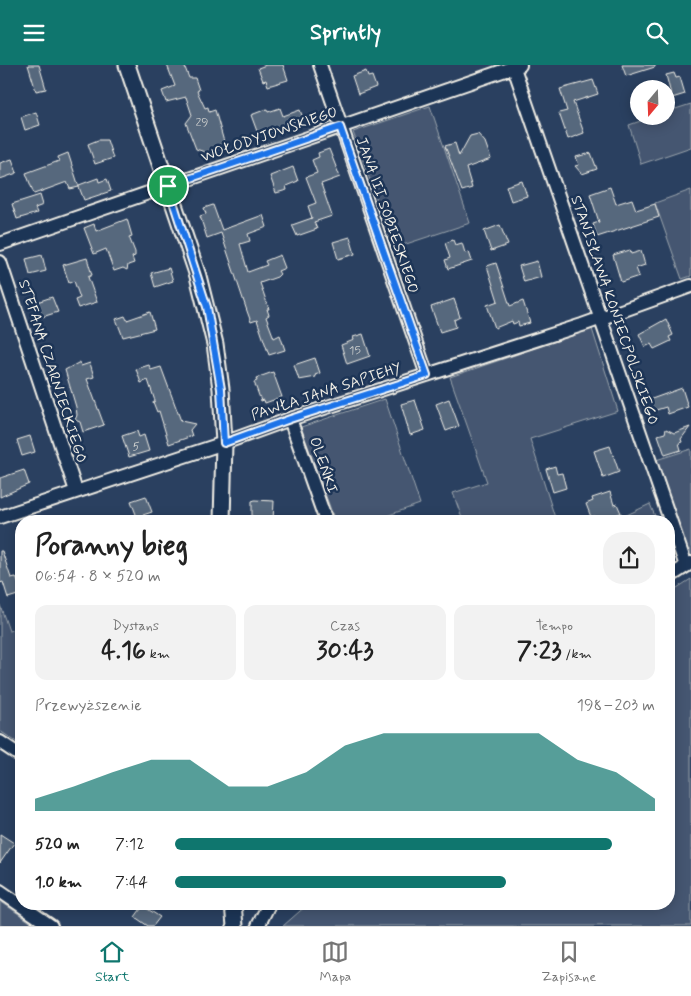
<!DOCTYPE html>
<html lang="pl">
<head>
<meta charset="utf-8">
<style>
	:root { --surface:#fff; --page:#f2f2f2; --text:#222; --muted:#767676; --line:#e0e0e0; --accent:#0f766e }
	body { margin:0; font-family:Mynerve,sans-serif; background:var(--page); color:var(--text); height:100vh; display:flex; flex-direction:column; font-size:19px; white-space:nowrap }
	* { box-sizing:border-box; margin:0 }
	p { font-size:16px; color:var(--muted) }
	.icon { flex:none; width:28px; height:28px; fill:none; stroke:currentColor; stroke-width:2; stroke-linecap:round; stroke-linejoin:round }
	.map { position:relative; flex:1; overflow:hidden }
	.panel { position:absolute; left:15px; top:450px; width:660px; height:395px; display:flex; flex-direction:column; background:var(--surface); border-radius:20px; box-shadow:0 2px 12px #0003 }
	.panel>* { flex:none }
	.needle { width:32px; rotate:199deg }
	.buttons { position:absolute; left:630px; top:15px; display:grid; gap:10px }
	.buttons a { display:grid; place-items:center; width:45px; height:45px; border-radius:50%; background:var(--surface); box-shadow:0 2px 12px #0003; font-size:25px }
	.pin { position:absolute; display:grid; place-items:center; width:42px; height:42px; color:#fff; margin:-21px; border:2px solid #fff; border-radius:50%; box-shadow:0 1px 5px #0007 }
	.round { display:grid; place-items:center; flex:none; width:52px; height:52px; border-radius:20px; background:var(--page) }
	.head { display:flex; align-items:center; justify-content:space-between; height:85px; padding:0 20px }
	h1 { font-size:28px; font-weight:800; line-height:38px }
	.figures { display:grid; grid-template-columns:repeat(3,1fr); gap:8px; height:85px; padding:5px 20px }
	.figures div { display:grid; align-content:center; border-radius:12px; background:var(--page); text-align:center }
	.figures b { font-size:25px; font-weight:800 }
	.figures small { font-size:14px; font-weight:400 }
	.figures p { font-size:14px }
	.chart { height:140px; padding:10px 20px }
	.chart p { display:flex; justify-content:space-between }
	.chart svg { width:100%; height:90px; margin-top:5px; fill:var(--accent); opacity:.7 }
	ul { padding:0 20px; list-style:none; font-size:16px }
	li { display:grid; grid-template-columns:80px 60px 1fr; align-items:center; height:38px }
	li i { height:12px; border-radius:6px; background:var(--accent) }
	header { display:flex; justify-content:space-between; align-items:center; height:65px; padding:0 20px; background:var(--accent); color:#fff; font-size:22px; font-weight:800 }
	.menu { display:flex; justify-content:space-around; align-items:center; height:70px; border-top:1px solid var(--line); background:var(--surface); font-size:14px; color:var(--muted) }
	.menu a { display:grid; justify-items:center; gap:2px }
	.menu .active { color:var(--accent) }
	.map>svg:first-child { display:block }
	.green { fill:#445771; stroke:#9ca4ac }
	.building { fill:#56677d; stroke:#f4f1e8 }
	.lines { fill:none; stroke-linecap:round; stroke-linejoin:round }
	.minor-casing { stroke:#f4f1e8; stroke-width:16 }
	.tertiary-casing { stroke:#f4f1e8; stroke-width:19 }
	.minor { stroke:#1d3557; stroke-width:12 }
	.tertiary { stroke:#1d3557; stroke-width:15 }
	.route-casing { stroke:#fff; stroke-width:10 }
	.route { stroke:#1a73e8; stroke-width:6 }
	.labels { text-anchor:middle; stroke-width:5; stroke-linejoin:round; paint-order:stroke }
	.number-label { font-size:12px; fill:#cccecd }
	.street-label { font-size:15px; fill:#f4f1e8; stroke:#1d3557 }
</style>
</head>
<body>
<header><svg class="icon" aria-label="menu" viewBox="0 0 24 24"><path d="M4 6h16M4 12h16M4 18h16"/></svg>Sprintly<svg class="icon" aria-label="search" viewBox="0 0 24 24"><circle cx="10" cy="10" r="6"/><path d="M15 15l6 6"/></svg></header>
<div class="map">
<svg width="691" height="861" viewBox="0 0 691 861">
	<rect width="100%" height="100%" fill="#2a4060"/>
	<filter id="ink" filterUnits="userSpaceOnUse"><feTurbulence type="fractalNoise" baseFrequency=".02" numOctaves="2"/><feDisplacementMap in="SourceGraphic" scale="10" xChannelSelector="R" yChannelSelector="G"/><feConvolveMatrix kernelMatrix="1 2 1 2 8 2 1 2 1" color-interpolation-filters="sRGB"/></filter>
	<g filter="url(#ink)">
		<path class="green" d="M691,39V82L641,99L629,60L655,51H666V47Z
			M430,41L470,158L394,183L353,67Z
			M691,125V211L682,214L655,138Z
			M592,264L618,346L530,374L556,456H463L453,428L487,417L450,312Z
			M385,334L420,439L372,456H335L301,362Z
			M691,384V490L690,491L656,395Z
			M650,439L657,456H614Z
			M691,514V861H283L308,839H669V528Z
			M0,540L9,566L21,562V680L0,666Z
			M0,836L36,861H0Z"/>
		<path class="building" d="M28,0H39L46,24L36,26Z
			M167,0H184L189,13H195L199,25L197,26L205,43L208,42L209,47L215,45L224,77L221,78L222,83L208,88L196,84L186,58L192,50L186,32L166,37L162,26L175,21Z
			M266,0H283L288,15L268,21L266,15L263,16L258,3Z
			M622,0H655V2L626,11Z
			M366,6L368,12L372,11L376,22L358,29L352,11Z
			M674,8L676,13L680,12L685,29L672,33L666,10Z
			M593,15L598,29L573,37L584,68L568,74L559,48L567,46L560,24Z
			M280,43L283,51L300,45L303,53L282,61L284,63L275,66L271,68L270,65L258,69L251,50L267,44L268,47Z
			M36,47L40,60L25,65L21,52Z
			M478,69L485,77L491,94L466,103L472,123L462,126L445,81L455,78L459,91L470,71Z
			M98,75H107L113,93L95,99L88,79Z
			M329,84L340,112L321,119L332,151L314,157L317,164L297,171L292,160L312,153L308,141L316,138L306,112L317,108L312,95L319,92L318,88Z
			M68,88L79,122V120L98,113L99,117L107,114L111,126L84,135L79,122L70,124L67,117L34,129L26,108L59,96L58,92Z
			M591,88L597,104L582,109L575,101L579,100L576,92Z
			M12,94L17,108L0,114V98Z
			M293,102L298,116L286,121L287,125L276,128L270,111Z
			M522,116L527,131L511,136L506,121Z
			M610,122L616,139L632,134L636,145L655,139L659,152L597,172L593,159L599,157L590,129Z
			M40,130L43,140L35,143L37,148L17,154L12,139Z
			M213,140L222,165L263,150L267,162L248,169L250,176L240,179L248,207L267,200L265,196L280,190L285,203L278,206L280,209L277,212L260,218L269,244H267L269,250L266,252L274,273L280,270L285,285L269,290L257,255L251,257L247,246L221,168L207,173L200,151L206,149L204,143Z
			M127,154L132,171L129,172L135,187V191L132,192L134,198L128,200L127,205L123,203L114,206L106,184L94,189L84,163L94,159L96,166Z
			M500,160L508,180L491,186L484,166Z
			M350,172L355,189L338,194L333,177Z
			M453,175L455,180L462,178L465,188L469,187L472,196L448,204L445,195L450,193L445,178Z
			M630,185L631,189L641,186L645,200L636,203L639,211L621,217L613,190Z
			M42,190L46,206L30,210L26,194Z
			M87,193L92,210L88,212L97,237L78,243L75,235L80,233L74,216L69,218L63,200Z
			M537,196L541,212L524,217L519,201Z
			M496,198L510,241L523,236L530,258L519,261L518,257L513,259L512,256L495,263L487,240L498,236L487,201Z
			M169,203L173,216L155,222L151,208Z
			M52,232L58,247L42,252L37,237Z
			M454,234L460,252L454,255L456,262L440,267L431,242Z
			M150,247L155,264L123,272L116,254L125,251L127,255Z
			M666,254L673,270L669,272L671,276L654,284L651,279L645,282L639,269Z
			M363,269L370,291L347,299L341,280L354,275L353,272Z
			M315,293L320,308L315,310L316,312L299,315L294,300Z
			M80,297L81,301L90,298L94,312L87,314L104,360L83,367L80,357L75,355L77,350L76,342L65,305Z
			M149,300L151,305L161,302L181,356L195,359L190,365L192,371L169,379L159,346L157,347L153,337L155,336L148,315L141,318L136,304Z
			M273,307L282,332L265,338L264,335L261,336L254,317L257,316L256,313Z
			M682,323L688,342L668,349L666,342L653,346L649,335Z
			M449,334L459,361L446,366L436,339Z
			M415,335L425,365L410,370L401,339Z
			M690,362L681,374L682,377L679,378L681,385L665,390L658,370L665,368L666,364L674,368Z
			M137,366L139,372L144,370L149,386L129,392L122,371Z
			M30,371L35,387L22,391L17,375Z
			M610,381L619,407L603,413L594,386Z
			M555,401L557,409L562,408L566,423L553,427L546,404Z
			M24,405L29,419L0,432V413Z
			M610,427L614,440L617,439L621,448L597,456L595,451L591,452L586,439L593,436L592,433Z
			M146,431L152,447L137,452L131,436Z
			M255,435L274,436L273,456L252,455V436Z
			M0,486H2L11,513L16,512L19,520L21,519V529L8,533L3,517L0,518Z
			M0,769L14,778L0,798Z
			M143,841L160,852L153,861H148L135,852Z"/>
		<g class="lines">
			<g class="minor-casing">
				<path id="minor" d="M320,0L427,310
					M513,0L686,501
					M0,179L520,0
					M0,197L76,426
					M290,354L326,456
					M0,452L224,378L290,354L582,260L691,221
					M669,512L691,498
					M0,677L21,691
					M0,826L51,861
					M258,861L269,839"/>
			</g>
			<g class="tertiary-casing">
				<path id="tertiary" d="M127,0L198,211L215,279L221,324L224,378L222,456
					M233,839L235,861"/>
			</g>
			<use href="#minor" class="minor"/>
			<use href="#tertiary" class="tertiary"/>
		</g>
	</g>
	<g class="lines" filter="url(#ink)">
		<g class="route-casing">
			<path id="route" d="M340,62L427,310L290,354L224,378L221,324L207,242L168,121Z"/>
		</g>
		<use href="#route" class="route"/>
	</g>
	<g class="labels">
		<g class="number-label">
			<text x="202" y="61">29</text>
			<text x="355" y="289">15</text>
			<text x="136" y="385">5</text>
		</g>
		<g class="street-label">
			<text transform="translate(269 69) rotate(-19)" y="5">WOŁODYJOWSKIEGO</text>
			<text transform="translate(388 150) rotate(71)" y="5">JANA III SOBIESKIEGO</text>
			<text transform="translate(615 245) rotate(71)" y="5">STANISŁAWA KONIECPOLSKIEGO</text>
			<text transform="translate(53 306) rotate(72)" y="5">STEFANA CZARNIECKIEGO</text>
			<text transform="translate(326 326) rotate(-18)" y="5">PAWŁA JANA SAPIEHY</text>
			<text transform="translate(324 400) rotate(71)" y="5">OLEŃKI</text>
		</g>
	</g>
</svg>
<div class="buttons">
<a><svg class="needle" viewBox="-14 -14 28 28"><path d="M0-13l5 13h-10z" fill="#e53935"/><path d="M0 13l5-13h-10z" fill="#767676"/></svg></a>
</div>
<div class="pin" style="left:168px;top:121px;background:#1e9e55"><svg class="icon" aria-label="arrive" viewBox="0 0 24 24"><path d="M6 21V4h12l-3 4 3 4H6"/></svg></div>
<section class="panel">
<div class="head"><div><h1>Poranny bieg</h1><p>06:54 · 8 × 520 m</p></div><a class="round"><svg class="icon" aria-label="share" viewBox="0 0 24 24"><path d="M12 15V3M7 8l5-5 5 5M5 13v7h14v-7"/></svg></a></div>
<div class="figures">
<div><p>Dystans</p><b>4.16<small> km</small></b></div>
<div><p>Czas</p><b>30:43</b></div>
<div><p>Tempo</p><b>7:23<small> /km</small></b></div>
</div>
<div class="chart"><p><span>Przewyższenie</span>198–203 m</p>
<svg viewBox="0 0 160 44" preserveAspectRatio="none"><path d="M0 44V38L10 32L20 25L30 19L40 19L50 32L60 32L70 25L80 12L90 6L100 6L110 6L120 6L130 6L140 19L150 25L160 38V44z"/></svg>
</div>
<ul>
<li><b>520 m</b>7:12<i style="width:91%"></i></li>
<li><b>1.0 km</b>7:44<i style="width:69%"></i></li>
</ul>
</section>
</div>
<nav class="menu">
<a class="active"><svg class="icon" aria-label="home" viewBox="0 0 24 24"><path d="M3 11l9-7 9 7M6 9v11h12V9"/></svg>Start</a>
<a><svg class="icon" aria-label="map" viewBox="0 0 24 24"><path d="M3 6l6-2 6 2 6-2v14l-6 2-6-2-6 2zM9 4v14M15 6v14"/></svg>Mapa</a>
<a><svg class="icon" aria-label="saved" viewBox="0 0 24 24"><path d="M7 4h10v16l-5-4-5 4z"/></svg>Zapisane</a>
</nav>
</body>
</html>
